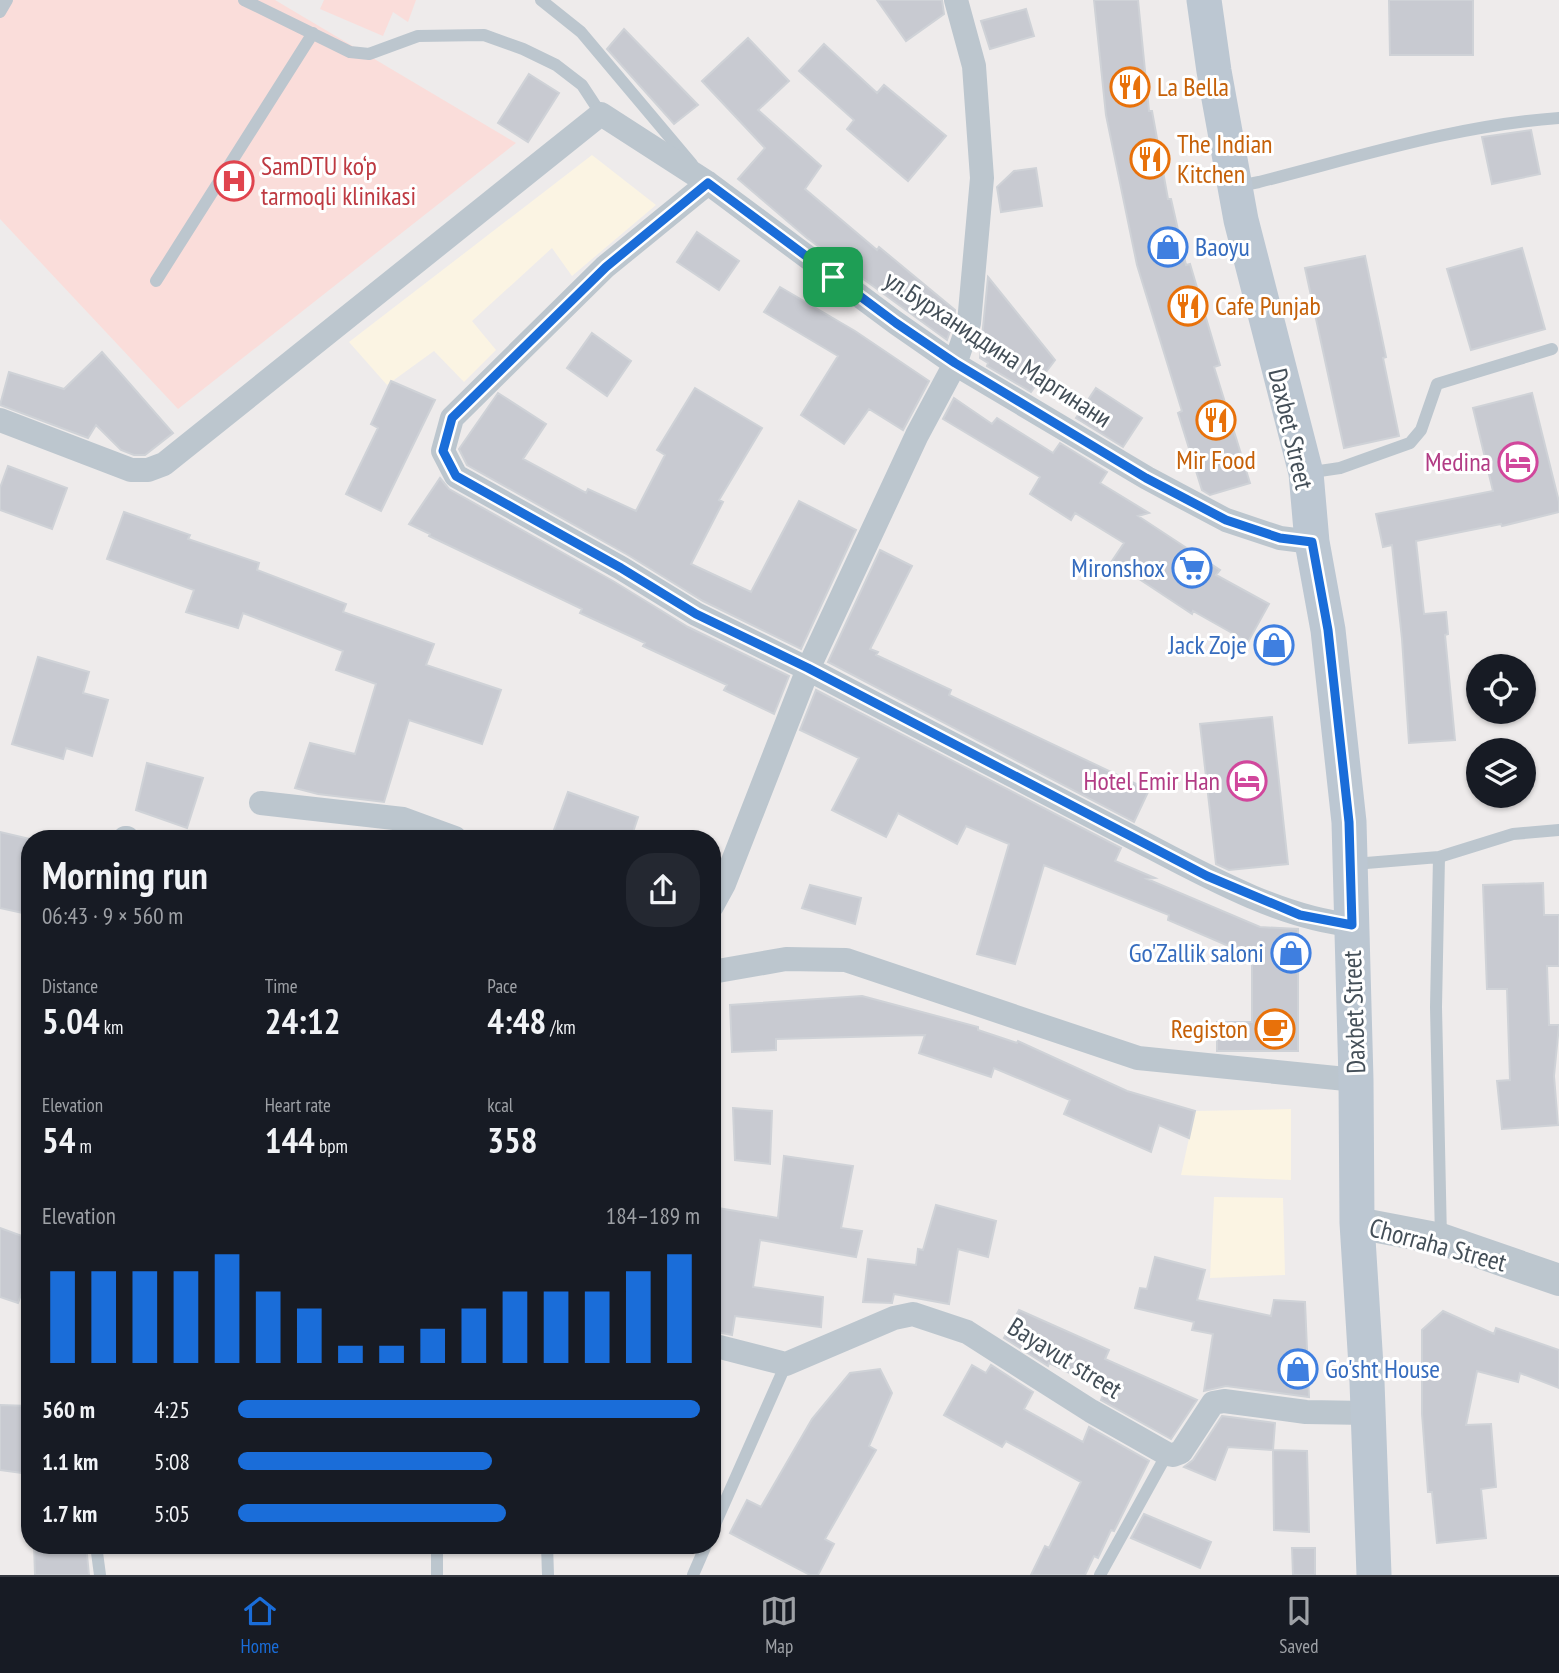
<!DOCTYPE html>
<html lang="en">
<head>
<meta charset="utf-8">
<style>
	:root { --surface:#171b24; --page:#242831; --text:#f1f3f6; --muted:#9ea1a6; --line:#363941; --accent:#1a6dd9 }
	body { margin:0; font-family:"PT Sans Narrow",sans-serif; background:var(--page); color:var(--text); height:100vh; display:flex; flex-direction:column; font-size:26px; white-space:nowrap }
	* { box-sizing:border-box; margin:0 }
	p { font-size:23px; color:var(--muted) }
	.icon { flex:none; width:38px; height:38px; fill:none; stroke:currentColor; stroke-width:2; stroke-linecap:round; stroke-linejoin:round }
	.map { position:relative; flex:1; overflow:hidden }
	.sheet { position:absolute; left:21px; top:830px; width:700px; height:724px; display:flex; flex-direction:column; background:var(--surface); border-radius:28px; box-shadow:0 2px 5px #0004 }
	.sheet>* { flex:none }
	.controls { position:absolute; left:1466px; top:654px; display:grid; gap:14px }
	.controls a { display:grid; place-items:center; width:70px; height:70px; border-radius:50%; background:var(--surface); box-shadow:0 2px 5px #0004; font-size:35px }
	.pin { position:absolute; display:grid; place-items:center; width:60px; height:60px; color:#fff; margin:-30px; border-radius:14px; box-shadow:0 4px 10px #0006 }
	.round { display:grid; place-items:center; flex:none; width:74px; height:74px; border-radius:28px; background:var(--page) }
	.overview { display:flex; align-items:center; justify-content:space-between; height:119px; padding:0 21px }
	h1 { font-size:38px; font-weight:600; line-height:52px }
	.figures { display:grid; grid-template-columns:repeat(3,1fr); gap:10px; height:119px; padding:7px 21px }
	.figures div { display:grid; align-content:center }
	.figures b { font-size:35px; font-weight:600 }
	.figures small { font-size:19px; font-weight:400 }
	.figures p { font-size:19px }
	.chart { height:196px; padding:14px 21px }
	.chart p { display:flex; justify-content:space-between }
	.chart svg { width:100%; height:126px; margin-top:7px; stroke:var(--accent); stroke-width:6 }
	ul { padding:0 21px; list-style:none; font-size:23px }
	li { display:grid; grid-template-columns:112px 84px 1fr; align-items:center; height:52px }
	li i { height:18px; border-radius:9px; background:var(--accent) }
	.dock { display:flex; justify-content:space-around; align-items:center; height:98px; border-top:2px solid var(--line); background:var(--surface); font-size:19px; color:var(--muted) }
	.dock a { display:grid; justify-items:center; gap:4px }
	.dock .current { color:var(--accent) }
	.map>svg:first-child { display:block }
	.commercial { fill:#fbf4e3 }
	.medical { fill:#faddda }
	.building { fill:#c8cad1; stroke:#cfd2d7; stroke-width:2 }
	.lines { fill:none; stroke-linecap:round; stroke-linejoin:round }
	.service { stroke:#bcc6ce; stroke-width:12 }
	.minor { stroke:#bcc6ce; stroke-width:24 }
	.tertiary { stroke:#bcc6ce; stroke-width:32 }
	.secondary { stroke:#bcc7d2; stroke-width:35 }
	.route-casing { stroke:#fff; stroke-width:14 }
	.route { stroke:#1a6dd9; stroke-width:9 }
	.labels { text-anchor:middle; stroke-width:6; stroke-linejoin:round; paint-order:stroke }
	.food-label { font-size:26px; fill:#c56008; stroke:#fff; text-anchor:start }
	.health-label { font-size:26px; fill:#be3a42; stroke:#fff; text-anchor:start }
	.shop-label { font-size:26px; fill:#366cbe; stroke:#fff; text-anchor:end }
	.street-label { font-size:26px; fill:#444f58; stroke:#fff }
	.hotel-label { font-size:26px; fill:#b23c85; stroke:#fff; text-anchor:end }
</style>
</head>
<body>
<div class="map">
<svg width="1559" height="1575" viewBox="0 0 1559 1575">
	<rect width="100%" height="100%" fill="#eeebeb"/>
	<path class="commercial" d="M592,155L656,205L572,276L552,248L472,321L496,350L464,382L434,351L387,385L349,342Z
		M1291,1109V1180L1181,1175L1195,1111Z
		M1214,1197L1283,1198L1285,1275L1210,1278Z"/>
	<path class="medical" d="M0,0H275L516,143L178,409L0,219Z
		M324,0H416L408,22L393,12L383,36L320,9Z"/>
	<path class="building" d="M877,0H942L944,14L906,41Z
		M1094,0H1138L1149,111H1152L1168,199H1171L1186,265L1190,264L1220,365L1214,367L1250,483L1210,495L1202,490L1178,413L1182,411L1137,265L1106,115Z
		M1389,0H1473V55H1390Z
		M1026,9L1034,36L990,49L981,21Z
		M624,29L698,105L674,124L607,49Z
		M748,38L789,81L758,110L821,166L805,189L877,250L879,247L955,310L954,320L947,340L807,238L738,179L765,148L702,81Z
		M824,44L877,93L884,85L946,136L908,181L847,129L854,120L799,71Z
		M529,74L559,93L528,142L498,123Z
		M1531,130L1540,174L1492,184L1482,137Z
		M1036,168L1042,206L1001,212L997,187L1014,171Z
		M697,232L739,261L719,290L677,262Z
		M1522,248L1545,329L1471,350L1447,269Z
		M1365,256L1386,357L1383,358L1399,436L1344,448L1305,268Z
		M988,277L1055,360L1031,392L987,366L988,363L980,358Z
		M780,287L855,331L929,381L903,430L869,409L844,444L801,415L838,356L764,312Z
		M592,333L631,361L607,396L567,368Z
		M102,352L173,433L145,455H134L121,450L96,425L88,438L0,405L9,372L64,389Z
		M391,381L435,400L381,511L346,494L378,428L371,424Z
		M695,388L762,428L719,500L723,502L691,564L751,592L799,501L856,530L801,649L703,601L628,555L467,465L459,449L498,393L546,424L523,459L586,493L588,489L636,511L665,455L657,450Z
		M1096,388L1142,418L1123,447L1076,418Z
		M1532,393L1559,502V512L1502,526L1501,524L1416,541L1424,614L1446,612L1448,634L1445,635L1455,740L1409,743L1402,639L1392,545L1383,547L1376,514L1493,491L1473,408Z
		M954,398L992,424L997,418L1053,453L1060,443L1107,472L1100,483L1149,513L1138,516L1220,570L1216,575L1269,604L1248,642L1193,611L1192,614L1112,561L1124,543L1075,513L1071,520L1030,494L1040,477L943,419Z
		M8,466L67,488L52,529L0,510V488Z
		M440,478L449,489L613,581L688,627L789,676L774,714L724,690L727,685L643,646L645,643L580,613L582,609L429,536L430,534L409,524Z
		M124,512L190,535L188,539L259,563L257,570L346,604L343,612L434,644L426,665L501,690L482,744L409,720L384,802L318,794L295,788L310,743L355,754L376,684L336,670L343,651L243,613L238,628L186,612L194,590L107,559Z
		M880,550L912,566L870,649L878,652L876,655L951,690L949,695L1149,790L1134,822L828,662Z
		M38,657L89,672L83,693L108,700L92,756L66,748L63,759L12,744Z
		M816,690L1121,848L1115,861L1155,878L1147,879L1260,927L1298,929V1051H1217V1022H1252V956L1168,920L1169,915L1044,865L1015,964L977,954L1009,844L966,826L957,844L898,813L886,837L832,810L859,758L800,730Z
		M1272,717L1288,864L1229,870L1216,864L1200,724Z
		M147,763L203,778L187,828L136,810Z
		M568,792L638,817L631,838H551Z
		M0,832L30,839V886L23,913L0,908Z
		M1543,883L1544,915H1559V966H1547L1549,1025H1559L1554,1076L1558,1125L1502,1129L1497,1081L1510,1080L1507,989H1487L1483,885Z
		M810,885L861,898L855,924L802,908Z
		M862,996L978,1027V1030L1017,1043L1018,1041L1127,1091L1195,1111L1189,1138L1159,1125L1151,1152L1064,1114L1070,1100L994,1068L991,1077L919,1053L925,1035L776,1039V1050L732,1052L730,1005Z
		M733,1108L772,1111L770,1164L735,1160Z
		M784,1156L853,1166L841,1228L862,1231L856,1257L760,1240L753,1287L823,1297L821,1327L735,1316L732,1335L712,1331V1207L778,1218Z
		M936,1205L996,1221L988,1257L958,1249L949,1304L894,1294L892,1303L863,1302L868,1259L916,1265L918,1249L923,1250Z
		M0,1228L30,1239V1270L18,1303L0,1297Z
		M1155,1257L1205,1270L1197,1300L1271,1316L1274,1300L1305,1302L1309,1397L1226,1386L1204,1391L1213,1334L1192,1330L1194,1322L1135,1308L1140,1288L1147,1289Z
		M1019,1310L1109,1350L1105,1359L1197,1400L1171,1439L1101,1400L1105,1390L1049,1363L1048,1366L1004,1338Z
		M1443,1311L1494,1334L1496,1328L1559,1350V1388L1520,1373L1518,1382L1477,1371L1466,1425L1491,1424L1496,1487L1481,1489L1486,1538L1437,1543L1432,1492H1428L1422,1414V1330Z
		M972,1365L986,1373L991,1365L1033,1392L1024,1409L1083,1442L1089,1427L1149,1461L1114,1531L1111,1530L1098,1558L1094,1556L1085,1575H1031L1045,1546L1049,1548L1081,1482L1006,1441L1002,1447L944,1415Z
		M880,1369L892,1393L869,1446L876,1450L825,1539L834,1544L818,1575H810L730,1533L747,1500L761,1507L812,1419L850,1373Z
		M0,1405L30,1406V1474L0,1470Z
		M1222,1416L1275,1423L1273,1450L1228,1447L1215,1480L1184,1467L1193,1460Z
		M1273,1450L1307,1451L1309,1532L1274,1530Z
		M1144,1514L1211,1542L1200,1568L1131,1538Z
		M34,1545H86L89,1575H35Z
		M1292,1548H1315V1575H1293Z"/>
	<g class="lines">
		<path class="service" d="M244,0L350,52L369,54L418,36L484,35L523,49L556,65L582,85L601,114
			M541,0L581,32L692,164
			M0,12L7,0
			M1239,186L1259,182C1358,157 1457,125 1559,118
			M156,281L313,33
			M1306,473L1340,468L1410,443L1421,430L1437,384L1552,349
			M1439,857L1436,1007L1441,1239
			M1354,864L1439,857L1513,834L1559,830
			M712,1531L786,1364
			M96,1545L100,1575
			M437,1545V1575
			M547,1545L548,1575
			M693,1575L706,1545
			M1100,1575L1167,1454"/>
		<path class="minor" d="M956,0L974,66L982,178L969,323L955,364L917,435L808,669C910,722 1013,776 1116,829C1187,865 1272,917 1352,925
			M708,183L605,267L452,418L443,451L456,476L621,568L696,614L808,669L724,884L712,906
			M0,420L131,470H148L164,464L601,114L708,183L896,323L955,364L1147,478L1226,520L1280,538L1312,542
			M261,803L403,819L455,838
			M125,838H127
			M712,972L786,959L846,960L1138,1058L1356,1080
			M712,1345L786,1364L894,1318L913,1314L967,1332L1091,1411L1167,1454L1173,1455L1181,1452L1213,1403L1224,1401L1306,1412L1368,1413"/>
		<path class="tertiary" d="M1357,1223L1441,1239L1559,1280"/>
		<path class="secondary" d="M1204,0L1214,71L1241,220L1306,473L1312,542L1328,630L1349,822L1356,1080L1357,1223L1367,1382L1374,1575"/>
	</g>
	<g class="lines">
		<g class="route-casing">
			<path id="route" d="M708,183L896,323L955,363L1146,478L1226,520L1280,538L1312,542L1328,630L1349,822L1352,925L1300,915L1207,876L808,668L696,614L621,568L456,476L443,451L452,418L606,267Z"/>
		</g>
		<use href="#route" class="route"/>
	</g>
	<defs>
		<g id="restaurant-ring" transform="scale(2.0125)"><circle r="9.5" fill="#fff" stroke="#e8710a" stroke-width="1.5"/><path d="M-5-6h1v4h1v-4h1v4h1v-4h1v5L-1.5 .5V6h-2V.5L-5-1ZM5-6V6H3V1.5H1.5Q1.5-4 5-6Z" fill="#e8710a"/></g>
		<g id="hospital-ring" transform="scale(2.0125)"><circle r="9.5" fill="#fff" stroke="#e0444e" stroke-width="1.5"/><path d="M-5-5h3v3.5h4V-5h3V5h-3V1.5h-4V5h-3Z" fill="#e0444e"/></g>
		<g id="shop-ring" transform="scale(2.0125)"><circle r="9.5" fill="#fff" stroke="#3f7fe0" stroke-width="1.5"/><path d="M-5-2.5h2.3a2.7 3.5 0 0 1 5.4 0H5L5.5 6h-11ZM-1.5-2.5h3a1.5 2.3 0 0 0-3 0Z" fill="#3f7fe0"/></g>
		<g id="hotel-ring" transform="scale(2.0125)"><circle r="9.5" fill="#fff" stroke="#d1479c" stroke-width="1.5"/><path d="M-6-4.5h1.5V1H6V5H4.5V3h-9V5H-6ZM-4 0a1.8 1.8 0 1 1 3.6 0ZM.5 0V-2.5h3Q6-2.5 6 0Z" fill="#d1479c"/></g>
		<g id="supermarket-ring" transform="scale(2.0125)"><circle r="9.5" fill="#fff" stroke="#3f7fe0" stroke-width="1.5"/><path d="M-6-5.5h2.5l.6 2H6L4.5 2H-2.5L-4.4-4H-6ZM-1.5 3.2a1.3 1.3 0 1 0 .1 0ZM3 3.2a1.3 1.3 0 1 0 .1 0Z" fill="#3f7fe0"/></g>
		<g id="cafe-ring" transform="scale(2.0125)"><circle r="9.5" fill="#fff" stroke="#e8710a" stroke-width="1.5"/><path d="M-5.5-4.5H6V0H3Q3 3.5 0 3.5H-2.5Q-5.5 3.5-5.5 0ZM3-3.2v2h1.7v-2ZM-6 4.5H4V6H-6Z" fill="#e8710a"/></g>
	</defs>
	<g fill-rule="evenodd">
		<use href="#restaurant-ring" x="1130" y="87"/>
		<use href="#restaurant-ring" x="1150" y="159"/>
		<use href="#hospital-ring" x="234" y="181"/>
		<use href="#shop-ring" x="1168" y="247"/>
		<use href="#restaurant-ring" x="1188" y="306"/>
		<use href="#restaurant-ring" x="1216" y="420"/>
		<use href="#hotel-ring" x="1518" y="462"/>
		<use href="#supermarket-ring" x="1192" y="568"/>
		<use href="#shop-ring" x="1274" y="645"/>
		<use href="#hotel-ring" x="1247" y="781"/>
		<use href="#shop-ring" x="1291" y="953"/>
		<use href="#cafe-ring" x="1275" y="1029"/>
		<use href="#shop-ring" x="1298" y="1369"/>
	</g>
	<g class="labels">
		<g class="food-label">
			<text x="1157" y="96">La Bella</text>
			<text x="1177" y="153">The Indian<tspan x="1177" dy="30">Kitchen</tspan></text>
			<text x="1215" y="315">Cafe Punjab</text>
			<text x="1216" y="469" text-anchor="middle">Mir Food</text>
			<text x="1248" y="1038" text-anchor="end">Registon</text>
		</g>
		<g class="health-label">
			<text x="261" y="175">SamDTU ko‘p<tspan x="261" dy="30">tarmoqli klinikasi</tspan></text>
		</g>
		<g class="shop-label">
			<text x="1195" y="256" text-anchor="start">Baoyu</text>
			<text x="1165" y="577">Mironshox</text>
			<text x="1247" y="654">Jack Zoje</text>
			<text x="1264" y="962">Go'Zallik saloni</text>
			<text x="1325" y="1378" text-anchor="start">Go'sht House</text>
		</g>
		<g class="street-label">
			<text transform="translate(998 349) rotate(33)" y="9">ул.Бурханиддина Маргинани</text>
			<text transform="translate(1291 429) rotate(77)" y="9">Daxbet Street</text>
			<text transform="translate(1354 1012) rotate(-92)" y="9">Daxbet Street</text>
			<text transform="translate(1438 1245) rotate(15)" y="9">Chorraha Street</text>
			<text transform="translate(1065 1358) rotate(32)" y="9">Bayavut street</text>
		</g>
		<g class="hotel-label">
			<text x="1491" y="471">Medina</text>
			<text x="1220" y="790">Hotel Emir Han</text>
		</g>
	</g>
</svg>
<div class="controls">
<a><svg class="icon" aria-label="locate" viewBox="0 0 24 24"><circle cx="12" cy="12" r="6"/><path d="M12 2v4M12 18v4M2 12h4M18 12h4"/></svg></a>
<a><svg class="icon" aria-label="layers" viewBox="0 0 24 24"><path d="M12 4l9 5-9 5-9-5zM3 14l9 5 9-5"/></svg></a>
</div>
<div class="pin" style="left:833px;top:277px;background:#1e9e55"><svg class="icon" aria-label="arrive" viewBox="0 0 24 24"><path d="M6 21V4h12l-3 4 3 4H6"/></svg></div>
<section class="sheet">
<div class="overview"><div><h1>Morning run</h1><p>06:43 · 9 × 560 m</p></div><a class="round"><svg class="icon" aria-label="share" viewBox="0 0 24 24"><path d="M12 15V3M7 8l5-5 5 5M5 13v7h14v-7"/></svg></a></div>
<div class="figures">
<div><p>Distance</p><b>5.04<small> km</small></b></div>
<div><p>Time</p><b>24:12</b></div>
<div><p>Pace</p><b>4:48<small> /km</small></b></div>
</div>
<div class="figures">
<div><p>Elevation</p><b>54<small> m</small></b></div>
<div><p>Heart rate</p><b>144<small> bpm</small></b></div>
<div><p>kcal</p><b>358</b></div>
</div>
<div class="chart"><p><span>Elevation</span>184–189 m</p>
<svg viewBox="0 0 160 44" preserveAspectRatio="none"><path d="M5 44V12M15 44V12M25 44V12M35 44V12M45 44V6M55 44V19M65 44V25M75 44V38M85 44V38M95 44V32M105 44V25M115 44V19M125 44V19M135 44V19M145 44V12M155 44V6"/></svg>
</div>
<ul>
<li><b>560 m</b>4:25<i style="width:100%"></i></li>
<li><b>1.1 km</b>5:08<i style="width:55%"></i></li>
<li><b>1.7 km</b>5:05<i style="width:58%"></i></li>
</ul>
</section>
</div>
<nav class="dock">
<a class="current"><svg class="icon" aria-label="home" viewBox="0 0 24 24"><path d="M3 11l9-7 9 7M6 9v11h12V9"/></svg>Home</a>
<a><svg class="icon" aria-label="map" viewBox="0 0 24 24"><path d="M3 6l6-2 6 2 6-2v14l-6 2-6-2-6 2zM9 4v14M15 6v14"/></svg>Map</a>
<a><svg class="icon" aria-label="saved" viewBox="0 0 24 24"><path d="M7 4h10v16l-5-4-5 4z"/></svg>Saved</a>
</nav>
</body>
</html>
